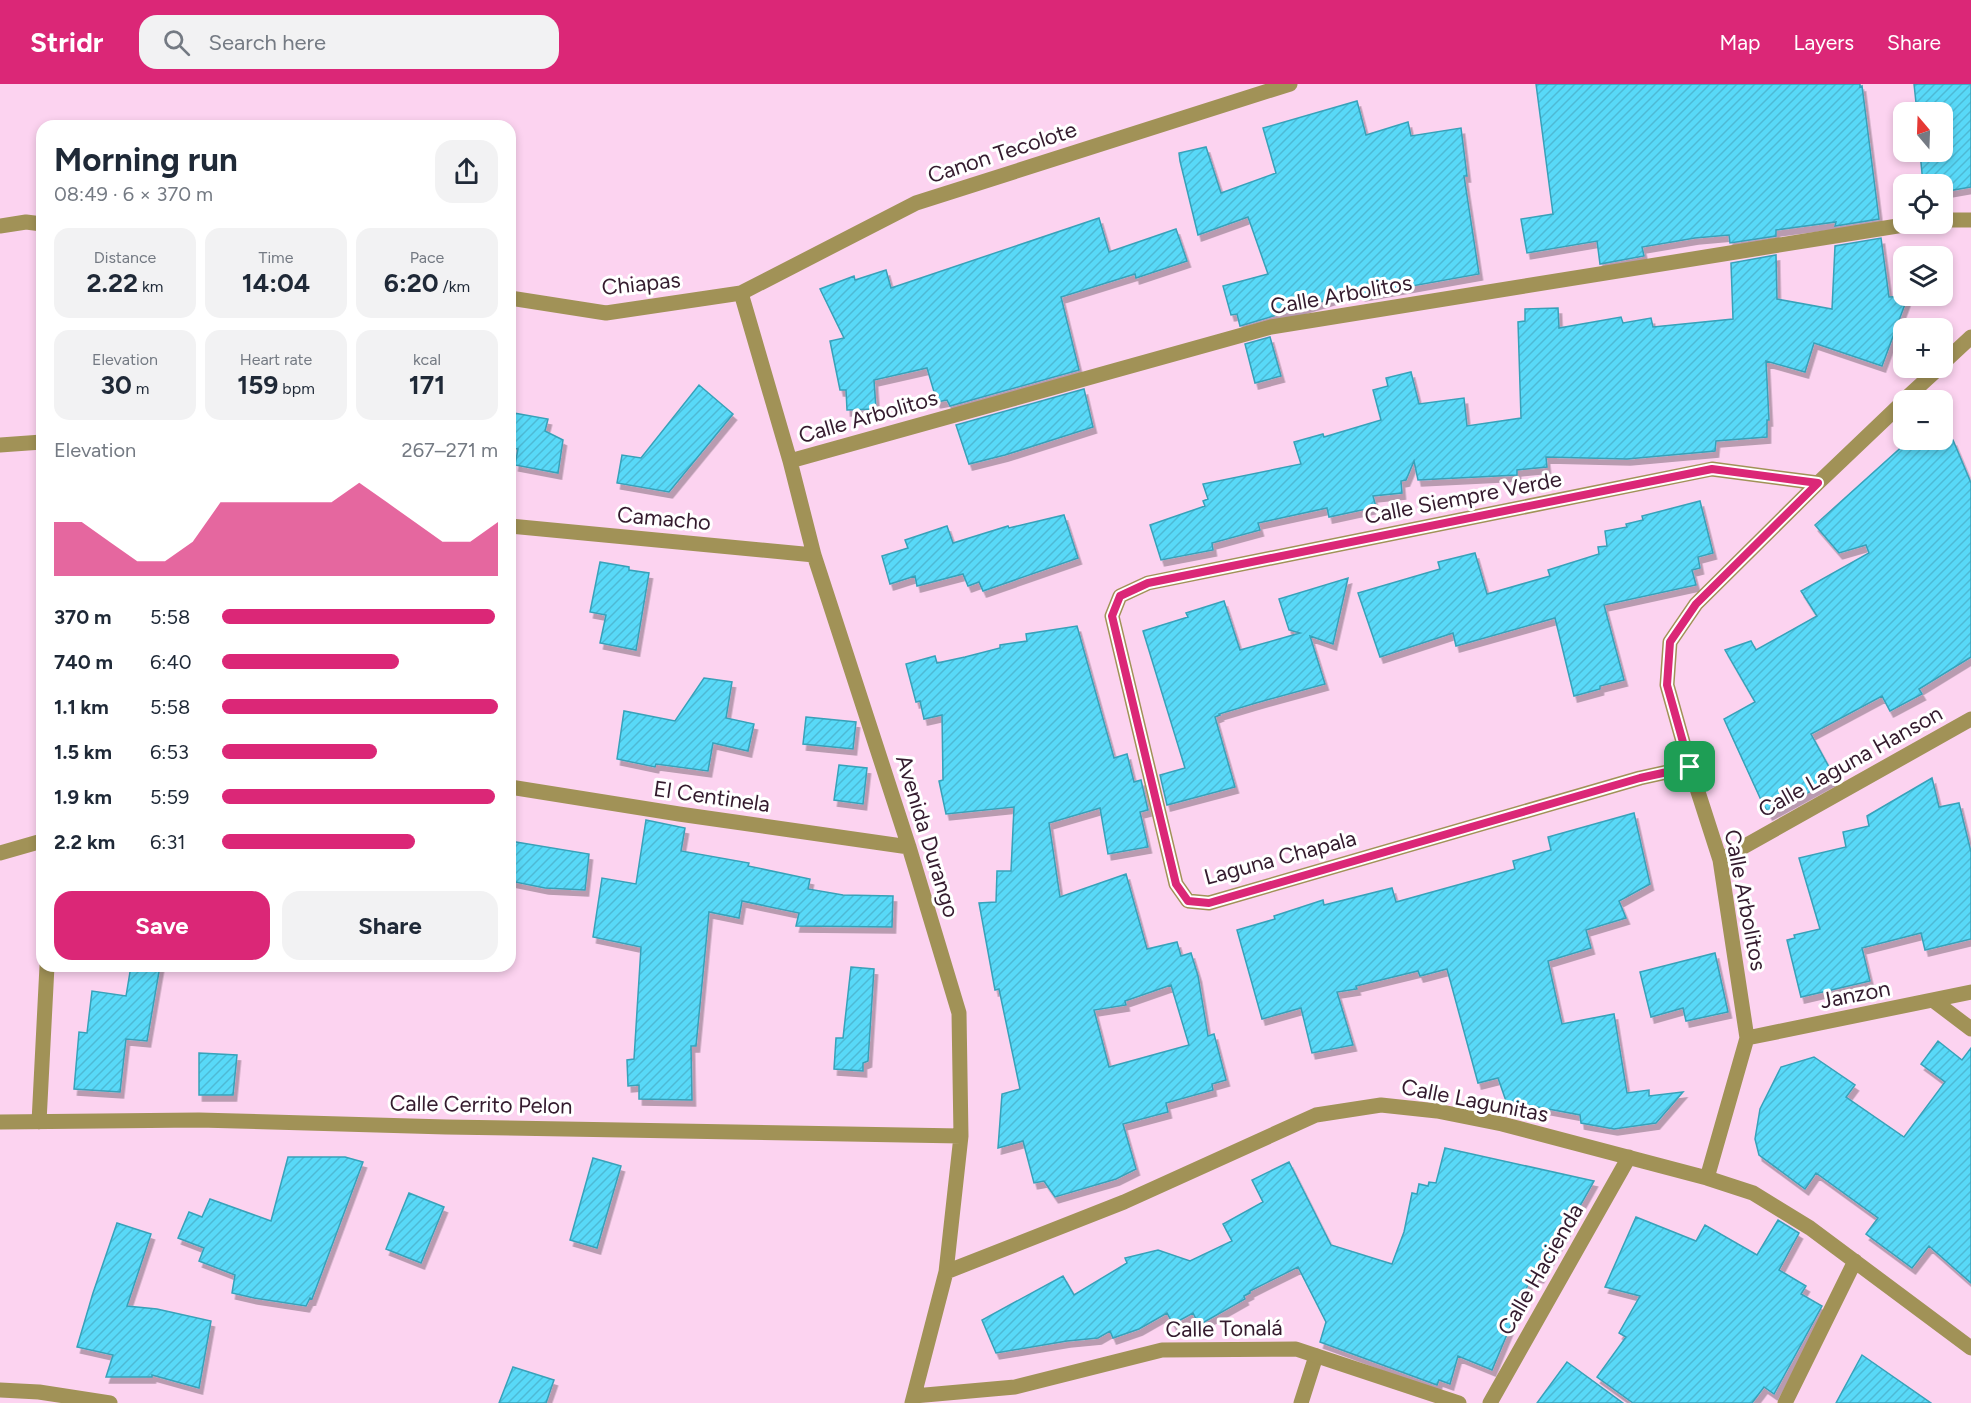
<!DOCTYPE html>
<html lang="en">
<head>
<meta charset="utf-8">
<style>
	:root { --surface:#fff; --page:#f2f2f3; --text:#1f2937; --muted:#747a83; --accent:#db2777 }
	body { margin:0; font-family:Figtree,sans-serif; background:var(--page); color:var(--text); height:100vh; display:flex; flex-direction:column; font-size:22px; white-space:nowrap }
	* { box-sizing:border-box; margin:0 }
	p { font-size:20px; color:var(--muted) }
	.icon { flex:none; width:33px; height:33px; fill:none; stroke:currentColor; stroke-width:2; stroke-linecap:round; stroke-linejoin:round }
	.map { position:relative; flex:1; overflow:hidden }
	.drawer { position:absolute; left:36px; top:36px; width:480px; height:852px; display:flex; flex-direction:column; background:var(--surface); border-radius:18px; box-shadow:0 3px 9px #0003 }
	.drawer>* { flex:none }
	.needle { width:39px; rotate:341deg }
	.buttons { position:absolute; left:1893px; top:18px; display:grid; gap:12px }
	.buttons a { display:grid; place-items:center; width:60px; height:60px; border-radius:12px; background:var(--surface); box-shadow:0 3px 9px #0003; font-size:30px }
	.pin { position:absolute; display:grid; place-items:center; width:51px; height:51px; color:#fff; margin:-26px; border-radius:12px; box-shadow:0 3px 9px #0006 }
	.round { display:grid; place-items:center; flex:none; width:63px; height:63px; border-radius:18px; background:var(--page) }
	.summary { display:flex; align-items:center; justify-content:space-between; height:102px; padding:0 18px }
	h1 { font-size:33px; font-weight:700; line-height:45px }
	.figures { display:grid; grid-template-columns:repeat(3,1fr); gap:9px; height:102px; padding:6px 18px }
	.figures div { display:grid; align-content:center; border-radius:15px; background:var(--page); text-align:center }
	.figures b { font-size:26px; font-weight:700 }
	.figures small { font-size:16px; font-weight:400 }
	.figures p { font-size:16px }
	.chart { height:168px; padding:12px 18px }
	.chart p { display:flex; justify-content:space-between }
	.chart svg { width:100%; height:108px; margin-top:6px; fill:var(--accent); opacity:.7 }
	.action { display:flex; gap:12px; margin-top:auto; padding:12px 18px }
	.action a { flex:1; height:69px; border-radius:18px; background:var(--accent); color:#fff; font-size:24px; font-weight:700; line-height:69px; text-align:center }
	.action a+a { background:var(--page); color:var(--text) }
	ul { padding:0 18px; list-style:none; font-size:20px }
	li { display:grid; grid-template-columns:96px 72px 1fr; align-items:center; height:45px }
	li i { height:15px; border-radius:8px; background:var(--accent) }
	header { display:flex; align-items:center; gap:36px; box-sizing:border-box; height:84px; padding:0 30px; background:var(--accent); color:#fff }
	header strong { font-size:28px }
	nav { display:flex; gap:33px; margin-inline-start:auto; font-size:21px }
	.search { width:420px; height:54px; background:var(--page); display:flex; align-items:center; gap:15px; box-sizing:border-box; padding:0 21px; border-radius:18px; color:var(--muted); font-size:22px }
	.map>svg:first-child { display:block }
	.building { fill:url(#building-hatch); stroke:#38a1b9; stroke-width:1.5; fill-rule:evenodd; filter:url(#shadow) }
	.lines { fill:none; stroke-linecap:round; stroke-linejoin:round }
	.lane { stroke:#a19257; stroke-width:15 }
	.street { stroke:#a19257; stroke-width:15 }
	.route-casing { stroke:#fff; stroke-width:12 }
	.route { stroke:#db2777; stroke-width:8 }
	.labels { text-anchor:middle; stroke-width:6; stroke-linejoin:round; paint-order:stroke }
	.street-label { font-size:22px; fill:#341b2e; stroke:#fff }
</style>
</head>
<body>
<header>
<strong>Stridr</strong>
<div class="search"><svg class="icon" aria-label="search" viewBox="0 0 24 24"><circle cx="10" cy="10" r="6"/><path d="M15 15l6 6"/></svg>Search here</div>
<nav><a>Map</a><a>Layers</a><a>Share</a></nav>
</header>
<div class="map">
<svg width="1971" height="1319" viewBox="0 0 1971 1319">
	<defs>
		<pattern id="building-hatch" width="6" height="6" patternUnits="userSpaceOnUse" patternTransform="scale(1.5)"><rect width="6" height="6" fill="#58d9f8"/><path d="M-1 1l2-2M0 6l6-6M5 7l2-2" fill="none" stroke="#4dbad5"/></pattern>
		<filter id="shadow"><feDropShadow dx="3.5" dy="6" stdDeviation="0" flood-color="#0004"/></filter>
	</defs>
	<rect width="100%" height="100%" fill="#fcd3f0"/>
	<path class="building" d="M1536,0H1860V3L1862,2L1879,135L1835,142L1836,138L1776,146V152L1730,159L1729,151L1695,154L1642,163L1644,172L1600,180L1597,157L1527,169L1521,135L1553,130Z
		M1914,0H1971V103L1942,108V100H1923L1920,68H1942V28H1917Z
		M1357,17L1366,51L1408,38L1411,52L1461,44L1467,92H1464L1479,190L1362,211L1361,206L1240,242L1237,230L1231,231L1223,202L1268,190L1248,133L1198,151L1180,77L1179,69L1206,63L1221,109L1276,89L1263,44Z
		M1099,134L1109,168L1176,145L1187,177L1136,194L1135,190L1061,213L1079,286L950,322L947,316L937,318L927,284L874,296L876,325L847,326L846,306H840L830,257L844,254L820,205L854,192L855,196L886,186L891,204Z
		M1881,154L1889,213L1908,212L1882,282L1814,259L1805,288L1766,277L1769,336H1767V353L1716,357L1715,367L1627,375L1546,373L1547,383L1517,386V391L1418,396L1414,377L1406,396L1401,397L1402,409L1373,412L1376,423L1329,433L1327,424L1258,439L1260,446L1212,459L1213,466L1161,476L1150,441L1205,422L1203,417L1208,415L1203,400L1301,380L1294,358L1323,350L1324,353L1381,336L1373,306L1388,302L1386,294L1411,288L1419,320L1464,314L1467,342L1521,334L1518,238L1525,237V225L1558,224L1559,244L1621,233L1623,239L1651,234L1653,243L1733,235L1731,179L1776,171L1777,215L1832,225L1835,162Z
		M1270,253L1281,292L1255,299L1245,260Z
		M699,301L733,330L669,408L617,399L622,371L641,374Z
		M1084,305L1093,343L1005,371L969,380L956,341Z
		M514,329L548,335L545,347L563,356L558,389L515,381L518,365L510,364V335L513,336Z
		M1915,356H1953L1971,399V573L1919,605L1922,610L1890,627L1882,612L1811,650L1835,694L1769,730L1761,716L1724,635L1755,618L1725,566L1751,557L1756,566L1817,532L1801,507L1869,469L1866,461L1839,469L1815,441L1905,360Z
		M1700,417L1713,469L1698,473L1700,484L1692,486L1696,501L1604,521L1624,596L1600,602V605L1574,612L1555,534L1456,562L1453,549L1380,573L1358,509L1440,485L1438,478L1475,469L1487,510L1550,492L1548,486L1599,470L1598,463L1607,462L1605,447L1627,443L1626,440L1643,436L1642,432Z
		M1064,431L1078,474L983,507L979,498L968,502L963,490L917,502L915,492L890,500L882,472L908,464L905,456L947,442L953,459L1008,442L1009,444Z
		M600,478L629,483V486L649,489L636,566L600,559L606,531L590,528Z
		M1348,494L1333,560L1310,552L1325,600L1256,619L1219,630L1220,631L1215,633L1235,703L1167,721L1160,691L1185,684L1143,547L1188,533L1186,529L1224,517L1240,566L1300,549L1289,546L1279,515Z
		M1077,542L1114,674L1127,670L1134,698L1141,696L1148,726L1140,728L1148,763L1108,770L1100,724L1049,739L1060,813L1126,790L1147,865L1177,858L1181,872L1191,869L1198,892L1208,952L1214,950L1226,996L1212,1000L1213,1006L1166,1019L1168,1028L1123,1040L1136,1085L1116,1095L1055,1113L1044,1097L1034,1099L1023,1057L998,1064L1002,1010L1020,1005L999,905L995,906L979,819L996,818L997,787H1011L1014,723L946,730L939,697L943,696L942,631L924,635L920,617L916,618L906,580L935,572L937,579L965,573L1000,564V561L1027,557L1026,550ZM1171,901L1189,961L1109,983L1094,926L1126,921L1125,917Z
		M704,594L732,598L726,634L754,640L748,667L713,659L708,687L656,680L655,683L617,675L624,627L675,637Z
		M806,633L856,638L853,665L803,660Z
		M839,681L867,684L863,720L834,716Z
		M1932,694L1939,723L1959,719L1971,768V855L1925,866L1921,849L1862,864L1870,897L1801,913L1787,856L1795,854L1794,851L1820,845L1799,774L1846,763L1843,748L1869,742L1867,732Z
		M1634,729L1650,800L1619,817L1626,834L1586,846L1591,864L1548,877L1562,940L1614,930L1627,1009L1649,1006V1012L1683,1008L1656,1039L1614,1045L1581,1039L1580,1031L1506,1017L1498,994L1478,999L1447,885L1420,892L1418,887L1356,902L1357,905L1337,908L1353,961L1312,969L1301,924L1262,935L1237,846L1275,835L1274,832L1323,816L1324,821L1392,804L1396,818L1515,785L1513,777L1551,766L1548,753Z
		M646,736L685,744L681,767L749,779L748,782L810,795L808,805L843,811L893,812L892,843L796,842L799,829L742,817L739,834L709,828L696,962H691L692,1016L639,1015V1001L628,1002L627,976L634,975L641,863L593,853L602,794L636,800Z
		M510,757L589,770L585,806L545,804L510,797Z
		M1715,869L1728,928L1686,937L1683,924L1651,933L1640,888Z
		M131,882H160L147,957L126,955L120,1008L74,1005L79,948L87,949L92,907L126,912Z
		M851,883L874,885L868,977L863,979V987L834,985L836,954H843Z
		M1938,957L1962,976L1971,964V1199L1929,1162L1912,1184L1866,1150L1878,1134L1816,1089L1805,1105L1759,1071L1755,1055L1760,1025L1781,983L1814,973L1855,1001L1846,1013L1904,1053L1945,998L1921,980Z
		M199,969L237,971L233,1011H199Z
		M1445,1064L1594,1097L1540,1193L1532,1191L1492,1286L1458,1272L1450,1300L1439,1296L1437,1301L1320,1258L1326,1238L1298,1183L1250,1207V1209L1244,1212L1245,1215L1199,1241L1193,1229L1173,1240L1167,1229L1139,1245L1113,1254L1110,1247L1098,1254L1067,1257L996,1269L982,1236L1063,1192L1074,1211L1127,1179L1125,1174L1158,1166L1190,1177L1232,1157L1223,1140L1263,1118L1252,1096L1289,1078L1331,1161L1392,1180L1404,1148L1412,1109L1417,1110L1419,1100L1428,1102L1429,1098L1436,1099Z
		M288,1073H345L363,1078L312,1215L310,1214L306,1222L254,1214L232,1209L235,1191L199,1177L204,1164L178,1154L189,1128L202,1133L210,1115L271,1137Z
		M593,1074L621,1082L597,1164L570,1156Z
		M409,1109L444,1123L421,1179L386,1165Z
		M1636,1133L1696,1157L1705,1141L1757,1171L1778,1136L1799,1149L1779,1186L1806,1202L1801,1210L1822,1222L1774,1310L1764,1303L1752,1319H1633L1597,1293L1626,1253L1619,1249L1640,1212L1605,1203Z
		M117,1139L151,1150L127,1222L157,1225L211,1237L199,1304L152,1291V1293H106L113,1271L77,1263L93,1209Z
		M1862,1271L1931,1319H1836Z
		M1567,1278L1623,1319H1537Z
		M513,1283L554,1296L546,1319H499Z"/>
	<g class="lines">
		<path class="lane" d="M1301,1319L1316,1272"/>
		<path class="street" d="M1942,136H1971
			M0,142L26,138L42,140
			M741,209L790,377L814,471L909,763L959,929L961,1052L946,1188L912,1319
			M510,214L606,229L741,209L916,119L1290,0
			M1942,280L1971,253
			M1904,316L1939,284
			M0,361L42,358
			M790,377L1271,243L1910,140
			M510,442L814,471
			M1690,683L1640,694L1209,819L1188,817L1176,800L1112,532L1120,512L1148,499L1712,385L1818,399
			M510,703L679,730L909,763
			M0,769L42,757
			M1720,776L1971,635
			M1934,917L1971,945
			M1747,954L1971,908
			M0,1038L199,1036L446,1043L961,1052
			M39,1038L47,882
			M1707,1094L1747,954L1720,776L1690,683L1667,601L1670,558L1696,520L1818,399L1904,317
			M946,1188L1124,1118L1316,1031L1381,1021L1437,1027L1502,1040L1707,1094L1753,1109L1810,1144L1971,1264
			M0,1306L39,1308L110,1319
			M914,1312L1015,1303L1162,1266L1296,1265L1459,1319
			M1490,1319L1629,1073
			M1785,1319L1855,1177"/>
	</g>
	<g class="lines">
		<g class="route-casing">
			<path id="route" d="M1712,385L1818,399L1696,520L1670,558L1667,601L1690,683L1640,694L1209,819L1188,817L1176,800L1112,532L1120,512L1148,499Z"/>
		</g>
		<use href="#route" class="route"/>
	</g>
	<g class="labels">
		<g class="street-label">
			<text transform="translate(1002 68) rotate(-18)" y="8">Canon Tecolote</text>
			<text transform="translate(641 199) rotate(-6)" y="8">Chiapas</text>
			<text transform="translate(1341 210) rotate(-10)" y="8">Calle Arbolitos</text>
			<text transform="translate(868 332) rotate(-16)" y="8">Calle Arbolitos</text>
			<text transform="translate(1463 413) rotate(-11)" y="8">Calle Siempre Verde</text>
			<text transform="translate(664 434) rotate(5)" y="8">Camacho</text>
			<text transform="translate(1850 677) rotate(-29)" y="8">Calle Laguna Hanson</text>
			<text transform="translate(712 712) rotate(8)" y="8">El Centinela</text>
			<text transform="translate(928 752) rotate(73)" y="8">Avenida Durango</text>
			<text transform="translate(1280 773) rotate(-15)" y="8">Laguna Chapala</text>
			<text transform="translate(1746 816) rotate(79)" y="8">Calle Arbolitos</text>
			<text transform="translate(1855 910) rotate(-11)" y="8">Janzon</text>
			<text transform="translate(1475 1016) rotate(11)" y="8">Calle Lagunitas</text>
			<text transform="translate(481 1020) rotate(1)" y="8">Calle Cerrito Pelon</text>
			<text transform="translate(1540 1185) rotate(-60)" y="8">Calle Hacienda</text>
			<text transform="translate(1224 1244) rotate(-1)" y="8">Calle Tonalá</text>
		</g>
	</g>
</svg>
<div class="buttons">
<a><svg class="needle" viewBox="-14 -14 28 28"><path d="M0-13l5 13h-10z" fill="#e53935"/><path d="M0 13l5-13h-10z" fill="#747a83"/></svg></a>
<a><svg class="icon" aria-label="locate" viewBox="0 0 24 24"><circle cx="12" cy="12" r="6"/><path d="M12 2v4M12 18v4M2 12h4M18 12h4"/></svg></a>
<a><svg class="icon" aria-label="layers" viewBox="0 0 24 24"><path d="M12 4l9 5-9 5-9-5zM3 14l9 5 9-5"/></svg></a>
<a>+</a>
<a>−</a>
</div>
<div class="pin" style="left:1690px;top:683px;background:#1e9e55"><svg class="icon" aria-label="arrive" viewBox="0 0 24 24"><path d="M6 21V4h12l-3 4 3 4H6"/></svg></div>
<section class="drawer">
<div class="summary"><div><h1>Morning run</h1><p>08:49 · 6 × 370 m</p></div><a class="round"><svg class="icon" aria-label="share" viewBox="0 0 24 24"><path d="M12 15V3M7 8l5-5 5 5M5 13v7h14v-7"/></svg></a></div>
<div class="figures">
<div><p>Distance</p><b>2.22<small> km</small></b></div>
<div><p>Time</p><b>14:04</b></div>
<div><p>Pace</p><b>6:20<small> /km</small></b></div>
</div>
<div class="figures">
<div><p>Elevation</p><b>30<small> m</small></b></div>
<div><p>Heart rate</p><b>159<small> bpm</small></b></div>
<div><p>kcal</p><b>171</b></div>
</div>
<div class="chart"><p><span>Elevation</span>267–271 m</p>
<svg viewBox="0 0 160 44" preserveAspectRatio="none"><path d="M0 44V22L10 22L20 30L30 38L40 38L50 30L60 14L70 14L80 14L90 14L100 14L110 6L120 14L130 22L140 30L150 30L160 22V44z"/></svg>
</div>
<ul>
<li><b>370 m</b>5:58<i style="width:99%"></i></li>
<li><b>740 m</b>6:40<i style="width:64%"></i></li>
<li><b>1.1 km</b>5:58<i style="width:100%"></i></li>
<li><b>1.5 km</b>6:53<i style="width:56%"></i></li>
<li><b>1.9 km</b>5:59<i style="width:99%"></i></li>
<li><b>2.2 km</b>6:31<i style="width:70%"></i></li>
</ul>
<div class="action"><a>Save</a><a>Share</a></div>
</section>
</div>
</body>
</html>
